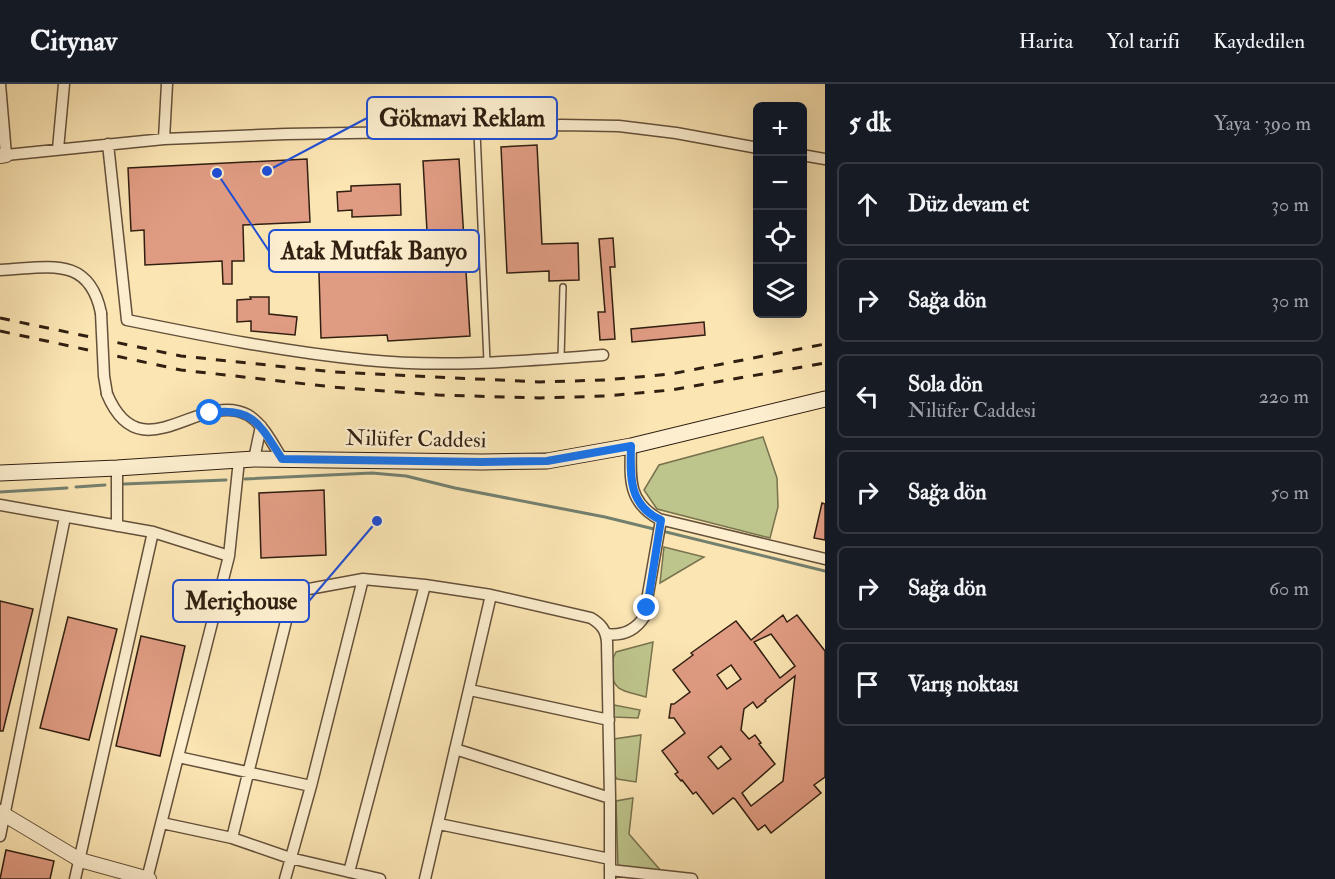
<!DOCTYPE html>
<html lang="tr">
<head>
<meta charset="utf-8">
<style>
  :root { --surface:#171b24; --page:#242831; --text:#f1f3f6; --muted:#9ea1a6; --line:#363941 }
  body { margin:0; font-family:"IM FELL Double Pica",serif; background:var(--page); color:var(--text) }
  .controls { position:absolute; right:18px; top:18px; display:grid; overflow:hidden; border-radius:9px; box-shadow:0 6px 24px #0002 }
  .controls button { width:54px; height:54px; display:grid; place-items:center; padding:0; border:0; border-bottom:2px solid var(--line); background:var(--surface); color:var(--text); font:30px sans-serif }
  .stop { position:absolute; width:18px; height:18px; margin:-14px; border:4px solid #1a73e8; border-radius:50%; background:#fff }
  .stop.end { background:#1a73e8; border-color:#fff; box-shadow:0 2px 6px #0008 }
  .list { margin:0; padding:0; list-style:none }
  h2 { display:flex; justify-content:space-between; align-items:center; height:78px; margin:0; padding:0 24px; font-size:26px }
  h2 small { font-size:20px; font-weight:400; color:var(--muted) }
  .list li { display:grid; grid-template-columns:39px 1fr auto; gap:18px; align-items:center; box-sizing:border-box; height:84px; margin:0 12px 12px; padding:0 12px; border:2px solid var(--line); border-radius:9px }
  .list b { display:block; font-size:22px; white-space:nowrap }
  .list p { margin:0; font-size:20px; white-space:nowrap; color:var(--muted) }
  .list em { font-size:20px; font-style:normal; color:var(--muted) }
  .icon { flex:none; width:33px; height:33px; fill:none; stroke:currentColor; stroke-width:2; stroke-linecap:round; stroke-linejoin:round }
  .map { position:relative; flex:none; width:825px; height:795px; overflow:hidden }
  header { display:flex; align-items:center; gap:36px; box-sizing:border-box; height:84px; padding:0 30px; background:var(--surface); border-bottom:2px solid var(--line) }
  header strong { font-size:28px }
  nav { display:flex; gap:33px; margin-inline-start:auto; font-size:21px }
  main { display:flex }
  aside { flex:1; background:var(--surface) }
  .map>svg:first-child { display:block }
</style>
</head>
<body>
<header>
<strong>Citynav</strong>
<nav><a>Harita</a><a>Yol tarifi</a><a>Kaydedilen</a></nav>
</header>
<main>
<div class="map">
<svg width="825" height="795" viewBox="0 0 825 795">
  <rect width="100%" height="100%" fill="#fbe5b3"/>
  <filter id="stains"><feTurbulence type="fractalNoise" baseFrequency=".00333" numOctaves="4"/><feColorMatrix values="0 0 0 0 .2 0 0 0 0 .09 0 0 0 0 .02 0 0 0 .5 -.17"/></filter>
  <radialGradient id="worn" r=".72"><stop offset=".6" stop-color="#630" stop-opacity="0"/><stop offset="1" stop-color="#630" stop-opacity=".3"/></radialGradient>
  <path fill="#bec58c" stroke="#78724e" stroke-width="1.5" d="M763,353L777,394L778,423L770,454L657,425L644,406L659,381Z
    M664,463L704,473L660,499Z
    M653,558L646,613C628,607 612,609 612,587C612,579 612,575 616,568Z
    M614,621L640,626L638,634L614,633Z
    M641,651L636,698L617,695L615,692L614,655Z
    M633,714L629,750L662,788L618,783L616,717Z"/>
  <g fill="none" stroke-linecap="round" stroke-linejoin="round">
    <path stroke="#737f6f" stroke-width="3" d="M245,395L372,389L406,392L455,404L605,433L825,487
      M124,400L226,396
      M76,403L105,401
      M0,408L67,404"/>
  </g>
  <path fill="#e09c83" stroke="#311f11" stroke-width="1.5" fill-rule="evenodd" d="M537,61L542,160L578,159L579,196L549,197V187L507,189L501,63Z
    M307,75L310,138L243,141L244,177H232V200H223L222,177L145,181L144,146L131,147L128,84Z
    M459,75L470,252L388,257L387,251L321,254L318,158L382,156V150L427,147L423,77Z
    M400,100L401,131L352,133V126L338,127L337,108L351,107V102Z
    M613,154L615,183H610L615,255L600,256L598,228H605L599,155Z
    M250,213H269V230L297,233L295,251L251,247V237L237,238V216L251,215Z
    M704,238L705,251L632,258L631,245Z
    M324,406L326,471L261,474L259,409Z
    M822,419L825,420V456L814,454Z
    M0,517L33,525L3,647H0Z
    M783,531L787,538L797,531L825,567V693L814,701L821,709L771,749L765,741L758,746L735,715L733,714L713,730L696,708L693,710L682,696L681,697L675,690L678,688L662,667L685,649L674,634H669L671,620H674L690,608L673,586L693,571L691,569L736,537L751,556ZM771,550L795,582L780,594L754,558ZM731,581L741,595L727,605L717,591ZM795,592L783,697L751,722L742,709L775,680L759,660L761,659L755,651L749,655L741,646L744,625L753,618L757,624L766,617L765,616ZM721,662L731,675L718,685L708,673Z
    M68,533L117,545L89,656L40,644Z
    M141,552L185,562L160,672L116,662Z
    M6,766L54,777L50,795H0Z"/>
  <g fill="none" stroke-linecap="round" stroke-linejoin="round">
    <g stroke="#64503a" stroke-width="8">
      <path id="service" d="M477,48L487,278
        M561,274L563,203"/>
    </g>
    <g stroke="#64503a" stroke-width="13">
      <path id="minor" d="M0,0L6,71L164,55L286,50L477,47L561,41L619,42L676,49L758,64
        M164,55L167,0
        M108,60L127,236C206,252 285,268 366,276C445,284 524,277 603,271
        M58,65L64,0
        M802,71L825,75
        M0,186C47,184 89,170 101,229
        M107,310C141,391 200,305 248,331C263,340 273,360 282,375
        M631,362C630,395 628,418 659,435L825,475
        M254,375L261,342
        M117,384V442
        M0,421L153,448L229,472
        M216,522L363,495L425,501L491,511L591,534C601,540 606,546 607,558L610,714V795
        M606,550C622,552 635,547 644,533L661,436
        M470,606L609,636
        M455,665L610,714
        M178,673L311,702
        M162,739L232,754L290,774L380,795
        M439,740L610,775
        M0,752L65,433
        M232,754L293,509
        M610,786L692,795
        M349,788L425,501
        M75,795L153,448
        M147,795L229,472L239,376
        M285,795L311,702L363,495
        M425,795L491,511"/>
    </g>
    <g stroke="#64503a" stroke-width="16">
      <path id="tertiary" d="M0,72L6,71
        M0,728L80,776L149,795"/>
    </g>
    <g stroke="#311f11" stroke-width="17">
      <path id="secondary" d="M0,389L117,384L254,375L482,378L547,377L631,362L825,315"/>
    </g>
    <use href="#service" stroke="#fceece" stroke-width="5"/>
    <use href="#minor" stroke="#fceece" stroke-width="10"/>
    <use href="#tertiary" stroke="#fceece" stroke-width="14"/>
    <use href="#secondary" stroke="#fceece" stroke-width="15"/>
    <path stroke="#311f11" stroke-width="3" stroke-dasharray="10 10" stroke-linecap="butt" d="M0,234L181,272L334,288L539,298L605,296L671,290L825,260
      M0,247L181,286L333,303L438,311L539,314L606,312L671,306L825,279"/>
    <g stroke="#64503a" stroke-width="13" stroke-linecap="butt">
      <path id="minor-bridge" d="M101,229L104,292L107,310"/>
    </g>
    <use href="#minor-bridge" stroke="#fceece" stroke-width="10"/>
  </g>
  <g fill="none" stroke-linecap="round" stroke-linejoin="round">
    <path stroke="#1a73e8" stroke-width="8" d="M210,329C254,322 261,343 282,375L482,378L547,377L631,362C630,393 629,422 661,436L647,524"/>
  </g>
  <g text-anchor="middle" stroke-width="5" stroke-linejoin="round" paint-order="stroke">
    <g font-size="22" fill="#311f11" stroke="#fceece">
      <text transform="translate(416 354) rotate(1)" y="8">Nilüfer Caddesi</text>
    </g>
  </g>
  <path fill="none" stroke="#1d4ed8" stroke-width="2" d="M267 87L367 34M217 89L269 167M377 437L309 517"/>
  <g fill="#1d4ed8" stroke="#fceece" stroke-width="2">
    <circle cx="267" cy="87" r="6"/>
    <circle cx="217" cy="89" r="6"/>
    <circle cx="377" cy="437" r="6"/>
  </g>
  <g fill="#fceece" stroke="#1d4ed8" stroke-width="2">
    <rect x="367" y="13" width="190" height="42" rx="6"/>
    <rect x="269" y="146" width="210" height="42" rx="6"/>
    <rect x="173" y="496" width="136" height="42" rx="6"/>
  </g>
  <g font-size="24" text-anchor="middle" font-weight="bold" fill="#311f11">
    <text x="462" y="42">Gökmavi Reklam</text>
    <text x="374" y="175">Atak Mutfak Banyo</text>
    <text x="241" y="525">Meriçhouse</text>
  </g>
  <rect width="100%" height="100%" filter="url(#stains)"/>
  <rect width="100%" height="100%" fill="url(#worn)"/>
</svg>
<div class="controls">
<button>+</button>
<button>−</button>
<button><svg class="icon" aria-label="locate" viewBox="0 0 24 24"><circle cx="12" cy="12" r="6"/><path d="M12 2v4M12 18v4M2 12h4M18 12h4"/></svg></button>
<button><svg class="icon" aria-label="layers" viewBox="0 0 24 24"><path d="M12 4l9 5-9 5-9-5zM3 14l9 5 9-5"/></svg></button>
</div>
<div class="stop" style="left:210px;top:329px"></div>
<div class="stop end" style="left:647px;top:524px"></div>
</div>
<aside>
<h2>5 dk<small>Yaya · 390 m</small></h2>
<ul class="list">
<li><svg class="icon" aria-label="ahead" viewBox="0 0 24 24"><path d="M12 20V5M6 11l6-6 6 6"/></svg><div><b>Düz devam et</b></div><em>30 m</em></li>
<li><svg class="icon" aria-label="right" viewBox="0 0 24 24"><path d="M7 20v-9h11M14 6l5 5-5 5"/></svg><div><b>Sağa dön</b></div><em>30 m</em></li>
<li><svg class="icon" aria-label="left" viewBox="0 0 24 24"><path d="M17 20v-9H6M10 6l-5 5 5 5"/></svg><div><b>Sola dön</b><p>Nilüfer Caddesi</p></div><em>220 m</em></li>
<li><svg class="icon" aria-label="right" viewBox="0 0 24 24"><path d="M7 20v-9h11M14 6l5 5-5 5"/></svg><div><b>Sağa dön</b></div><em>50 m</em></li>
<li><svg class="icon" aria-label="right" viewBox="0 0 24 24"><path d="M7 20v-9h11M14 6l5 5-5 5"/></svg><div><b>Sağa dön</b></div><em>60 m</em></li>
<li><svg class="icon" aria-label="arrive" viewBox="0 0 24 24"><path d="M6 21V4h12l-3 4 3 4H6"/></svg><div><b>Varış noktası</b></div></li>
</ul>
</aside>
</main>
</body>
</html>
